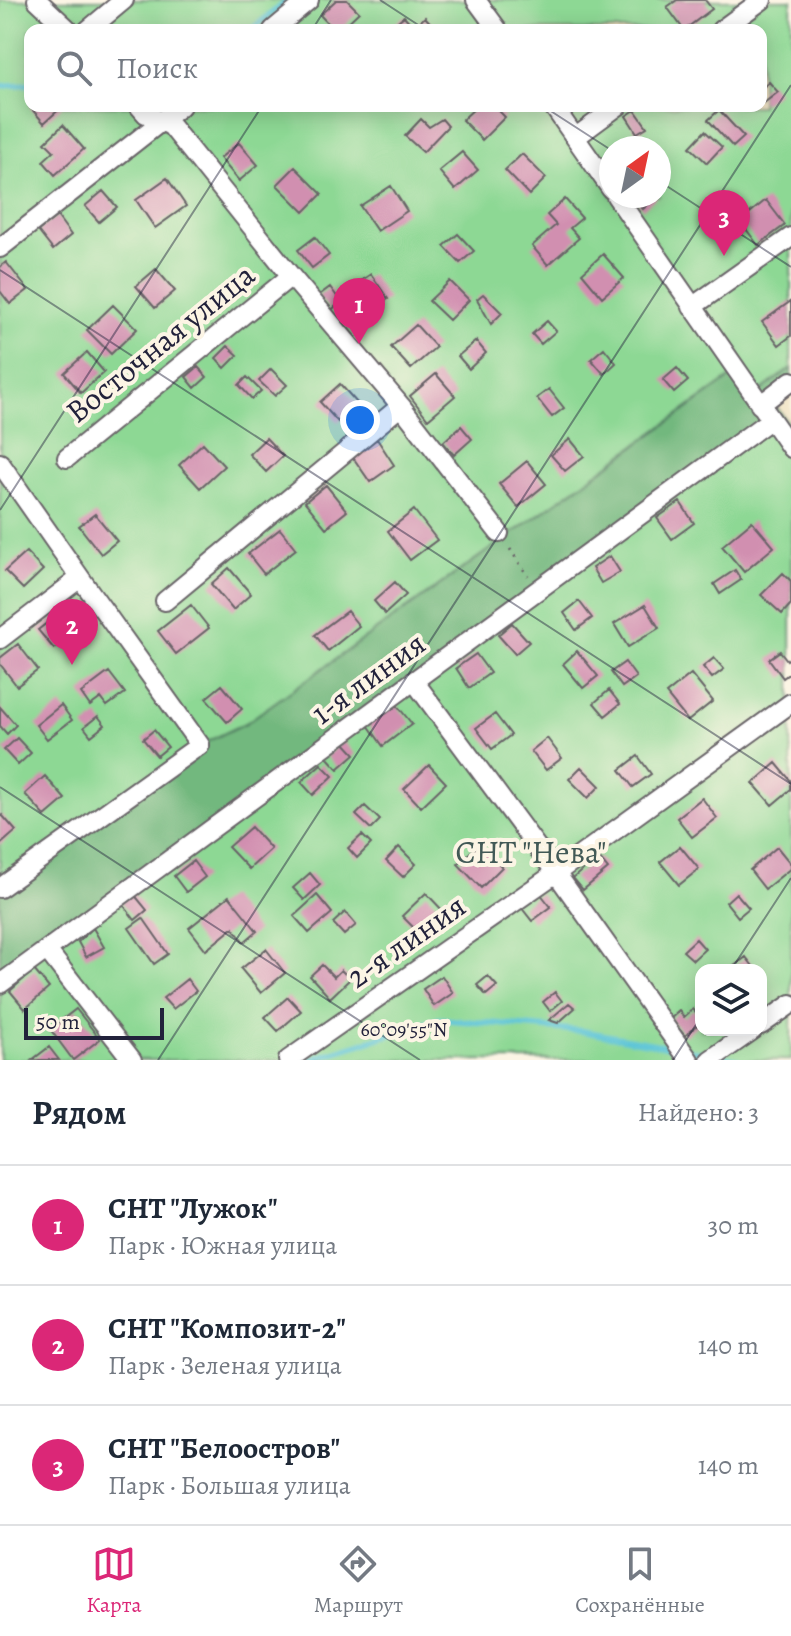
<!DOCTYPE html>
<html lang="ru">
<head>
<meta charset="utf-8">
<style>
  :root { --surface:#fff; --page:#f6f6f7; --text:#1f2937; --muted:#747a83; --line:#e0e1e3; --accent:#db2777 }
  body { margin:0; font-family:Alegreya,serif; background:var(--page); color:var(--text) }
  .controls { position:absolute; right:24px; bottom:24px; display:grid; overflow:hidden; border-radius:16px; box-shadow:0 4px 20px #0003 }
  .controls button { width:72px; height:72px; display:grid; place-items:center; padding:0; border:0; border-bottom:2px solid var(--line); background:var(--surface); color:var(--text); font:40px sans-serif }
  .compass { position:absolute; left:599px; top:136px; width:72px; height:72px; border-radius:50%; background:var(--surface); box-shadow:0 4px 20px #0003; rotate:33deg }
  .scale { position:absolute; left:24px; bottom:20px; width:140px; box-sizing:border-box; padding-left:8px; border:4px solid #22223b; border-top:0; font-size:22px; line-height:28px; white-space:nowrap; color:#22223b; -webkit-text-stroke:6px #fcf5e5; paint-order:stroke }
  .you { position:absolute; left:360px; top:420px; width:28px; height:28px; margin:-20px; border:6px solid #fff; border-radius:50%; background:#1a73e8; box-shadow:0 0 0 12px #1a73e833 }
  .badge { display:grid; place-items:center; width:52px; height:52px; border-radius:50%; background:var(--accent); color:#fff; font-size:26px; font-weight:700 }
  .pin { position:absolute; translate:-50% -66px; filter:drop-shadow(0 2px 4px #0008) }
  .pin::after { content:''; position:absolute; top:42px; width:28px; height:24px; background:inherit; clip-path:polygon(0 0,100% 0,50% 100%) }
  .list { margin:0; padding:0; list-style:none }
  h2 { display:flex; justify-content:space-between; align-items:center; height:104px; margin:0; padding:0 32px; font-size:34px }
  h2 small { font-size:26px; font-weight:400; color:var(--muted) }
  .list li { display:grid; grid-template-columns:52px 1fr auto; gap:24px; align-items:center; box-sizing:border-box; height:120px; padding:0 32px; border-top:2px solid var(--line) }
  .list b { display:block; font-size:30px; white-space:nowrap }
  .list p { margin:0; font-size:26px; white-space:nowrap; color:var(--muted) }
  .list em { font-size:26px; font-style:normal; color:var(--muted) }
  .icon { flex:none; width:44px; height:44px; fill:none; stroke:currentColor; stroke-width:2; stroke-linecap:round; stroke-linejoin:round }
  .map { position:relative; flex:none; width:791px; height:1060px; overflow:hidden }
  .search { position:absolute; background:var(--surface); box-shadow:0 4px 20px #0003; left:24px; right:24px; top:24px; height:88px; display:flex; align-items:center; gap:20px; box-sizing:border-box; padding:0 28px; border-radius:16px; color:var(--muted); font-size:30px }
  .sheet { height:464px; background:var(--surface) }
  nav { display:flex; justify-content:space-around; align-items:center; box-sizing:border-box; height:112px; border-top:2px solid var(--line); background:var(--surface); font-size:22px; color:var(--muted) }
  nav a { display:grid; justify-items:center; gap:4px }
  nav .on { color:var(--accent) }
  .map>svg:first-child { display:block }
</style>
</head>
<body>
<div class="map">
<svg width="791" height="1060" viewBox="0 0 791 1060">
  <rect width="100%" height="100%" fill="#fcf5e5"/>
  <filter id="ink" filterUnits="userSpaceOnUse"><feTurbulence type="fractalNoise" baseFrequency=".0125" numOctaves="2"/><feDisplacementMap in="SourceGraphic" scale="16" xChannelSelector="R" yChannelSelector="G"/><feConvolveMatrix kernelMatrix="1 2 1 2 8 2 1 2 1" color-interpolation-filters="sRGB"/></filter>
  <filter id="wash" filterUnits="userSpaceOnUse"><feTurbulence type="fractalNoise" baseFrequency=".006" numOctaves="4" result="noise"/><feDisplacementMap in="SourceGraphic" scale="32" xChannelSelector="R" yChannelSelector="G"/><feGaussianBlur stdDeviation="1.8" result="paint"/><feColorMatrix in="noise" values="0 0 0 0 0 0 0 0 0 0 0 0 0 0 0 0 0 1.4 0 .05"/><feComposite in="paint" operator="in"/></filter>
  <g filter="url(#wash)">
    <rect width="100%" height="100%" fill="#eddebc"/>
    <path fill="#8dd894" stroke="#587d68" stroke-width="2" fill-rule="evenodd" d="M0,0H791V368L754,396L737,373L246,723L200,745L0,888ZM30,30H761V106H30ZM611,148H659V196H611Z
      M772,422L791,448V1060H0V984ZM701,970H761V1030H701Z"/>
    <path fill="#72b87e" stroke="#4a6d5c" stroke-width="2" d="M791,368V381L770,397L791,426V448L772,423L0,984V888L200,745L246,723L738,373L754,396Z"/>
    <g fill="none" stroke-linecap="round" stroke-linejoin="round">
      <path stroke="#5cc5d7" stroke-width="6" d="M251,30L288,0
        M0,86L30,84
        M687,1050L711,1055
        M722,1057L738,1060
        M309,1060L439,1019L582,1031L676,1048"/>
    </g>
    <g id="blocks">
      <path fill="#d18fb0" d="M336,0H347L359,12L340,30H334L320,15Z
        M677,0H705L712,9L684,30L667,7Z
        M404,16L414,27L425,17L437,30H395L392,26Z
        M769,82L778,92L764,103L761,100V89Z
        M29,106H63L44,123Z
        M477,106H494L505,117L482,140L462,120Z
        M635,110L647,127L637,133L626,116Z
        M719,110L744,137L733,147L708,120Z
        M421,119L429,127L442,119L448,126L423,152L405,136Z
        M63,125L84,149L55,175L43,161L54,151L45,142Z
        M705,131L722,147L707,163L690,147Z
        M239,143L258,165L239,181L220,158Z
        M462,152L478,170L455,190L439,171Z
        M522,154L546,178L529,195L505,170Z
        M295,167L322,194L304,212L277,185Z
        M167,178L186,206L155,228L136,200Z
        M391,186L407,211L377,231L360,206Z
        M103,191L117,207L99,222L85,206Z
        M632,196H658L643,209Z
        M565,199L582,218L570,228L579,238L548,265L532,246L556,225L547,215Z
        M766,200L785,225L758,245L740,221Z
        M57,216L71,235L53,250L38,231Z
        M458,234L474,251L460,263L444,246Z
        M315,237L329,255L312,268L298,250Z
        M603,254L624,278L602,297L582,273Z
        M6,262L28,290L10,304L0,291V267Z
        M156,269L175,291L155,308L136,286Z
        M371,274L388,299L363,316L346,291Z
        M450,281L469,300L449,320L429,301Z
        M330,287L341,302L330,311L318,296Z
        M483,294L502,313L491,324L477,299Z
        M791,301V336L779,345L762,322Z
        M113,305L137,329L111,354L87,330Z
        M547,321L556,331L541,344L532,334Z
        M416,325L436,347L411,369L391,347Z
        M476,341L486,353L469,369L458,356Z
        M228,346L238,355L225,368L216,358Z
        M604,348L616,363L604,374L591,359Z
        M87,352L104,372L81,393L64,373Z
        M198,367L207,377L195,388L186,377Z
        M677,368L688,381L674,393L663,380Z
        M271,369L287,385L275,396L259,381Z
        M436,374L455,396L428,419L410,396Z
        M247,377L261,391L252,399L239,385Z
        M340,384L358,404L338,422L320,402Z
        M549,389L564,408L552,417L537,398Z
        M461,426L472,439L454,455L443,442Z
        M266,438L283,456L266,472L249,454Z
        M377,439L394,465L370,482L352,456Z
        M570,439L584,456L565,471L551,455Z
        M203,443L224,466L200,488L179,465Z
        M527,461L546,484L518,507L499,484Z
        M326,485L347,511L326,528L305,502Z
        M680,502L694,523L672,539L657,518Z
        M414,510L437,540L410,560L388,531Z
        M95,514L117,541L101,554L79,526Z
        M752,521L774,547L744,572L722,546Z
        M280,529L296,549L264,574L248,554Z
        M26,552L43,570L23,589L5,571Z
        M610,556L620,572L601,583L592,568Z
        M229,568L251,594L233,610L211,584Z
        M735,570L741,580L720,594L714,584Z
        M783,573L791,581V604L782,614L761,595Z
        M395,582L406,595L385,614L374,601Z
        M579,601L592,618L576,630L564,613Z
        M191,605L209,628L176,654L158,631Z
        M645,605L659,628L628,647L614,624Z
        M62,611L78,630L54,649L38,630Z
        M347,611L359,626L328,651L315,635Z
        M512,623L529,642L515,654L498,635Z
        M18,644L38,670L17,686L0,664V658Z
        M577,651L598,676L583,688L563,664Z
        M780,651L787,660L791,657V672L783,678L769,659Z
        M476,654L490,673L469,688L456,668Z
        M714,658L724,669L712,678L703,667Z
        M625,662L636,677L622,687L611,672Z
        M109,672L125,693L107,706L101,698L90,706L81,693Z
        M691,674L713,701L688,721L666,694Z
        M222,685L242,709L227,722L206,698Z
        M609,690L620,704L605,716L594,703Z
        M396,704L412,724L383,746L368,725Z
        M61,705L72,720L47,739L36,725Z
        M0,707L16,725L7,734L0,726Z
        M495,714L511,735L492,749L476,728Z
        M98,716L105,725L91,736L84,727Z
        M154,730L168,747L157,756L143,739Z
        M17,738L31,753L18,765L4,750Z
        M547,738L562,758L546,770L531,751Z
        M343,741L355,754L338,769L326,756Z
        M638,756L651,774L633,787L620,770Z
        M776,763L791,781V789L772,805L753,783Z
        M321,764L333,776L313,795L301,782Z
        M429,765L446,783L421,807L404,789Z
        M581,767L600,786L588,798L569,779Z
        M45,776L65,799L45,816L25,794Z
        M702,798L717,818L692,837L677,818Z
        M365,806L380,820L371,829L356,815Z
        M2,815L16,831L0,845V817Z
        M251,827L271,849L249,869L228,847Z
        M362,835L371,844L357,858L348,848Z
        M479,844L502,867L481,888L458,864Z
        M680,846L699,869L679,885L660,862Z
        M399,847L416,864L403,877L386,861Z
        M777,847L791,864V868L765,889L750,870Z
        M598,857L608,869L583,890L573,878Z
        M193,861L205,877L186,892L174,876Z
        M310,873L320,885L304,900L293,888Z
        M133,893L147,910L135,920L121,902Z
        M426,893L446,914L423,937L402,916Z
        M540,893L551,907L532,921L521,907Z
        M736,893L749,908L738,917L726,902Z
        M317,895L332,913L309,933L294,916Z
        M229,896L257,931L244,942L233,928L206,950L189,928Z
        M345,912L356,925L344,935L333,923Z
        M143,918L168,954L154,964L129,928Z
        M93,928L104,947L86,957L78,942Z
        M696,939L705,949L693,960L683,951Z
        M266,949L285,973L261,993L241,969Z
        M746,957L756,970H729Z
        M322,965L334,977L341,970L350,979L330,998L310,976Z
        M34,970L49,988L25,1009L10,991Z
        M442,976L453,993L434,1006L423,989Z
        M488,976L497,986L486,995L477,985Z
        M187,979L196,991L173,1009L163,998Z
        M555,992L562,1001L550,1011L543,1002Z
        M288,997L301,1011L278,1031L265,1017Z
        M569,1003L575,1008L558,1023L549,1020Z
        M76,1009L100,1039L73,1060L50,1029Z
        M693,1009L701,1018V1022L685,1036L670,1019L679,1011L684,1017Z
        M49,1047L59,1060H32Z"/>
    </g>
  </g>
  <g filter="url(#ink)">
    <use href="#blocks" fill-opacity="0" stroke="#696468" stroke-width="2"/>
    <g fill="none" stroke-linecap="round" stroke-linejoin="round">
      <g stroke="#696468" stroke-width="22">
        <path id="street" d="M37,0L69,30
          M476,0L498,30
          M88,30L124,0
          M273,30L309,0
          M721,30L762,0
          M139,106L146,114L171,126L291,276L401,406L499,533
          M553,106L611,189
          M576,137L618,106
          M616,196L791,448
          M0,248L181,106
          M692,307L791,237
          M760,405L791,381
          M67,458L291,276
          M0,463L86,586L200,745L0,888
          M165,601L401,406
          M0,639L80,578
          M414,681L556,873L689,1060
          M47,950L132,1060
          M0,984L770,420
          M761,1025L791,1004
          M288,1060L556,873L791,703
          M710,1060L753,1030"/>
      </g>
      <path stroke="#696468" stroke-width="3" stroke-dasharray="2 6" stroke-linecap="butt" d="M510,549L528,576"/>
      <use href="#street" stroke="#fff" stroke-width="18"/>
    </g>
  </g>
  <path fill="none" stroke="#22223b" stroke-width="2" stroke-opacity="0.45" d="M380,0L426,30M312,30L331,0M543,106L611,150M659,181L791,267M0,270L791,784M0,510L262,106M0,787L420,1060M731,970L791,878M158,1060L791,85M673,1060L701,1017"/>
  <g text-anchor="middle" stroke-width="8" stroke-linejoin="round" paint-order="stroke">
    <g font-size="32" fill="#22223b" stroke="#fcf5e5">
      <text transform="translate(160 343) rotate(-39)" y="11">Восточная улица</text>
      <text transform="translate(368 678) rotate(-36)" y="11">1-я линия</text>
      <text transform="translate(406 941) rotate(-35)" y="11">2-я линия</text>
    </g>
    <g font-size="32" fill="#425956" stroke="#fcf5e5">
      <text x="531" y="863">СНТ "Нева"</text>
    </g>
  </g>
  <g font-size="20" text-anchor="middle" fill="#22223b" stroke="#fcf5e5" stroke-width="8" stroke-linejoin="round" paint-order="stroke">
    <text x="404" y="1036">60°09'55"N</text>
  </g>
</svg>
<div class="controls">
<button><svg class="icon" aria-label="layers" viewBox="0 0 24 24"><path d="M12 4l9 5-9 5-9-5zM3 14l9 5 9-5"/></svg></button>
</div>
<svg class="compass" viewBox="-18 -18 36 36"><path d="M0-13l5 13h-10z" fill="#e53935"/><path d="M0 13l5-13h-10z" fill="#747a83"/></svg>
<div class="scale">50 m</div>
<div class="you"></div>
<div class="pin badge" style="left:359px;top:344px">1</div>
<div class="pin badge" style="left:72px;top:665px">2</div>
<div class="pin badge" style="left:724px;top:256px">3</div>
<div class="search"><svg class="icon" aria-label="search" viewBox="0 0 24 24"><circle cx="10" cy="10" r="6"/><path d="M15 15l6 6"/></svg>Поиск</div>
</div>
<section class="sheet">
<h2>Рядом<small>Найдено: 3</small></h2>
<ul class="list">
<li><span class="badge">1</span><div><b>СНТ &quot;Лужок&quot;</b><p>Парк · Южная улица</p></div><em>30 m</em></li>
<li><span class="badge">2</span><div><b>СНТ &quot;Композит-2&quot;</b><p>Парк · Зеленая улица</p></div><em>140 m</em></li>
<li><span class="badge">3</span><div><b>СНТ &quot;Белоостров&quot;</b><p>Парк · Большая улица</p></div><em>140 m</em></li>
</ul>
</section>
<nav>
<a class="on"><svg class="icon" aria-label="map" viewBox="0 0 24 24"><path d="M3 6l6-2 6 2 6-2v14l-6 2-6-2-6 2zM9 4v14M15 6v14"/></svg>Карта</a>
<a><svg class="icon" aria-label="directions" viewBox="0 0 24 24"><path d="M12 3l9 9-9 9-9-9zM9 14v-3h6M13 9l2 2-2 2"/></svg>Маршрут</a>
<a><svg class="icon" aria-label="saved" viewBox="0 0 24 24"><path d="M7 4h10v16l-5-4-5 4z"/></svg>Сохранённые</a>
</nav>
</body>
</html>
